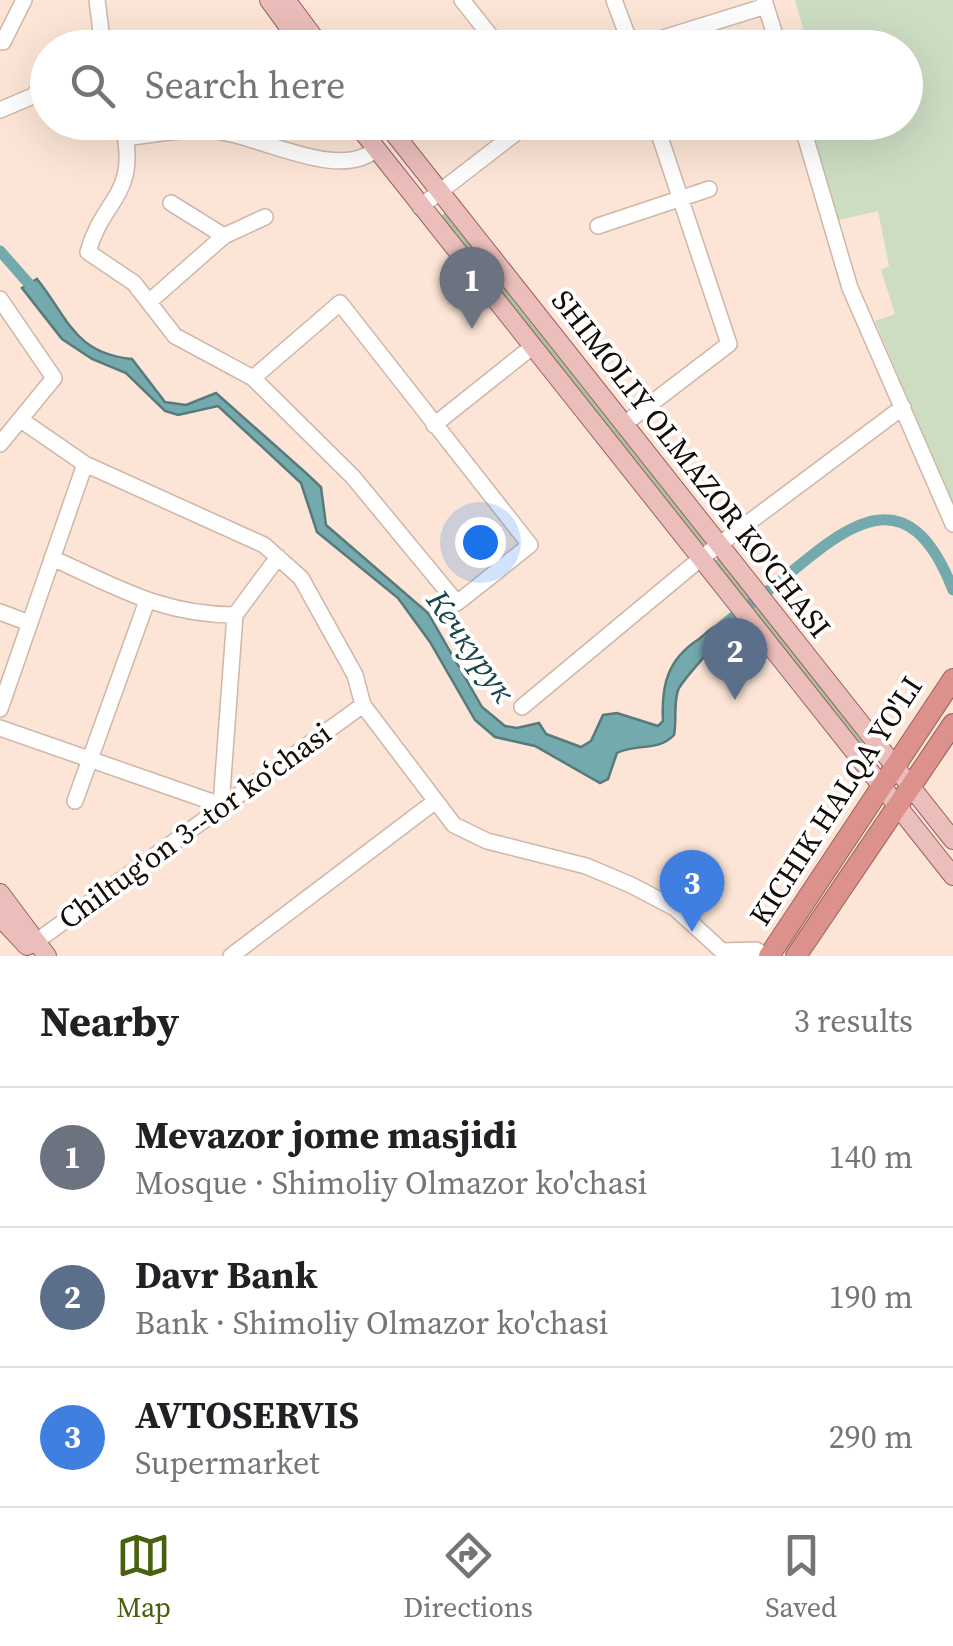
<!DOCTYPE html>
<html lang="en">
<head>
<meta charset="utf-8">
<style>
  :root { --surface:#fff; --page:#f6f6f6; --text:#202124; --muted:#757577; --line:#e0e0e0; --accent:#49600d }
  body { margin:0; font-family:"Source Serif 4",serif; background:var(--page); color:var(--text) }
  .you { position:absolute; left:480px; top:542px; width:35px; height:35px; margin:-25px; border:8px solid #fff; border-radius:50%; background:#1a73e8; box-shadow:0 0 0 15px #1a73e833 }
  .badge { display:grid; place-items:center; width:65px; height:65px; border-radius:50%; background:var(--accent); color:#fff; font-size:32px; font-weight:700 }
  .pin { position:absolute; translate:-50% -82px; filter:drop-shadow(0 2px 5px #0008) }
  .pin::after { content:''; position:absolute; top:52px; width:35px; height:30px; background:inherit; clip-path:polygon(0 0,100% 0,50% 100%) }
  .list { margin:0; padding:0; list-style:none }
  h2 { display:flex; justify-content:space-between; align-items:center; height:130px; margin:0; padding:0 40px; font-size:42px }
  h2 small { font-size:32px; font-weight:400; color:var(--muted) }
  .list li { display:grid; grid-template-columns:65px 1fr auto; gap:30px; align-items:center; box-sizing:border-box; height:140px; padding:0 40px; border-top:2px solid var(--line) }
  .list b { display:block; font-size:38px; white-space:nowrap }
  .list p { margin:0; font-size:32px; white-space:nowrap; color:var(--muted) }
  .list em { font-size:32px; font-style:normal; color:var(--muted) }
  .icon { flex:none; width:55px; height:55px; fill:none; stroke:currentColor; stroke-width:2; stroke-linecap:round; stroke-linejoin:round }
  .map { position:relative; flex:none; width:953px; height:956px; overflow:hidden }
  .search { position:absolute; background:var(--surface); box-shadow:0 10px 40px #0002; left:30px; right:30px; top:30px; height:110px; display:flex; align-items:center; gap:25px; box-sizing:border-box; padding:0 35px; border-radius:55px; color:var(--muted); font-size:38px }
  .sheet { height:550px; background:var(--surface) }
  nav { display:flex; justify-content:space-around; align-items:center; box-sizing:border-box; height:140px; border-top:2px solid var(--line); background:var(--surface); font-size:28px; color:var(--muted) }
  nav a { display:grid; justify-items:center; gap:5px }
  nav .on { color:var(--accent) }
  .map>svg:first-child { display:block }
</style>
</head>
<body>
<div class="map">
<svg width="953" height="956" viewBox="0 0 953 956">
  <rect width="100%" height="100%" fill="#fce5d6"/>
  <path fill="#ccddc2" d="M795,0H953V505L875,321L895,314L881,270L889,266L878,211L839,220L808,123L906,122V48L808,47Z"/>
  <path fill="#acc39f" d="M446,212L712,544L705,550L439,218Z
    M720,557L866,740L859,746L713,562Z"/>
  <path fill="#74a9ad" stroke="#577a7b" stroke-width="2.5" d="M37,279C69,319 74,353 132,359L165,402L186,405L216,393L306,473L321,487L326,525L428,613L482,707L505,726L517,728L539,723L546,734L581,747L591,741L603,715L617,713L658,726L663,721C661,684 668,659 699,639C709,631 713,625 726,623C716,649 694,665 679,688C673,699 677,721 674,735C658,752 637,743 617,753L608,779L600,783L535,746L495,737L475,720L430,642L398,598L317,532L301,483L218,406L178,415L165,411L126,373L92,359L62,339L22,288Z"/>
  <g fill="none" stroke-linecap="round" stroke-linejoin="round">
    <path stroke="#74a9ad" stroke-width="11" d="M0,251L37,293
      M717,631C736,613 758,599 778,583C845,527 907,471 953,590"/>
    <g stroke="#cdb7a9" stroke-width="18">
      <path id="minor" d="M97,0L103,48
        M462,0L500,48
        M614,0L632,48
        M764,0L779,48
        M3,42L24,0
        M631,48L766,6
        M0,110L33,96L48,80
        M122,122C141,195 103,197 88,252L134,283L175,336L253,378L353,477L457,603L530,545L340,303L253,378
        M801,122L850,288L953,524
        M126,138C151,135 178,129 203,130C253,130 335,183 375,150
        M420,207L530,122
        M598,226L709,189
        M224,236L265,217
        M0,299L54,378L0,444
        M150,301L224,236L171,203
        M21,420L85,464L264,545L301,578L355,675L363,705L454,825L487,841L586,866L631,885L675,908L722,951L756,950L767,956
        M434,425L532,347
        M623,425L729,344L655,122
        M52,558C117,587 162,615 235,615
        M0,612L29,623
        M522,707L700,559L903,407
        M0,709L85,464
        M0,728L221,805L235,615L278,557
        M75,801L147,601
        M30,946L363,705
        M231,956L433,803"/>
    </g>
    <g stroke="#96625e" stroke-width="20">
      <path id="major" d="M269,0L304,48
        M286,0L322,48
        M355,122L953,876
        M385,122L953,840
        M0,893L47,956
        M0,917L27,946"/>
    </g>
    <g stroke="#96625e" stroke-width="22">
      <path id="highway" d="M769,956L953,679
        M796,956L953,724"/>
    </g>
    <use href="#minor" stroke="#fff" stroke-width="15"/>
    <use href="#major" stroke="#ebbdbb" stroke-width="18"/>
    <use href="#highway" stroke="#dd918d" stroke-width="20"/>
  </g>
  <g text-anchor="middle" stroke-width="8" stroke-linejoin="round" paint-order="stroke">
    <g font-size="30" fill="#130c07" stroke="#fff">
      <text transform="translate(691 464) rotate(52)" y="10">SHIMOLIY OLMAZOR KO'CHASI</text>
      <text transform="translate(836 801) rotate(-57)" y="10">KICHIK HALQA YO'LI</text>
      <text transform="translate(195 826) rotate(-36)" y="10">Chiltug'on 3--tor koʻchasi</text>
    </g>
    <g font-size="32" font-style="italic" fill="#17474b" stroke="#fff">
      <text transform="translate(471 646) rotate(55)" y="11">Кечкурук</text>
    </g>
  </g>
</svg>
<div class="you"></div>
<div class="pin badge" style="left:472px;top:329px;background:#6b7280">1</div>
<div class="pin badge" style="left:735px;top:700px;background:#5c6f8a">2</div>
<div class="pin badge" style="left:692px;top:932px;background:#3f7fe0">3</div>
<div class="search"><svg class="icon" aria-label="search" viewBox="0 0 24 24"><circle cx="10" cy="10" r="6"/><path d="M15 15l6 6"/></svg>Search here</div>
</div>
<section class="sheet">
<h2>Nearby<small>3 results</small></h2>
<ul class="list">
<li><span class="badge" style="background:#6b7280">1</span><div><b>Mevazor jome masjidi</b><p>Mosque · Shimoliy Olmazor ko'chasi</p></div><em>140 m</em></li>
<li><span class="badge" style="background:#5c6f8a">2</span><div><b>Davr Bank</b><p>Bank · Shimoliy Olmazor ko'chasi</p></div><em>190 m</em></li>
<li><span class="badge" style="background:#3f7fe0">3</span><div><b>AVTOSERVIS</b><p>Supermarket</p></div><em>290 m</em></li>
</ul>
</section>
<nav>
<a class="on"><svg class="icon" aria-label="map" viewBox="0 0 24 24"><path d="M3 6l6-2 6 2 6-2v14l-6 2-6-2-6 2zM9 4v14M15 6v14"/></svg>Map</a>
<a><svg class="icon" aria-label="directions" viewBox="0 0 24 24"><path d="M12 3l9 9-9 9-9-9zM9 14v-3h6M13 9l2 2-2 2"/></svg>Directions</a>
<a><svg class="icon" aria-label="saved" viewBox="0 0 24 24"><path d="M7 4h10v16l-5-4-5 4z"/></svg>Saved</a>
</nav>
</body>
</html>
